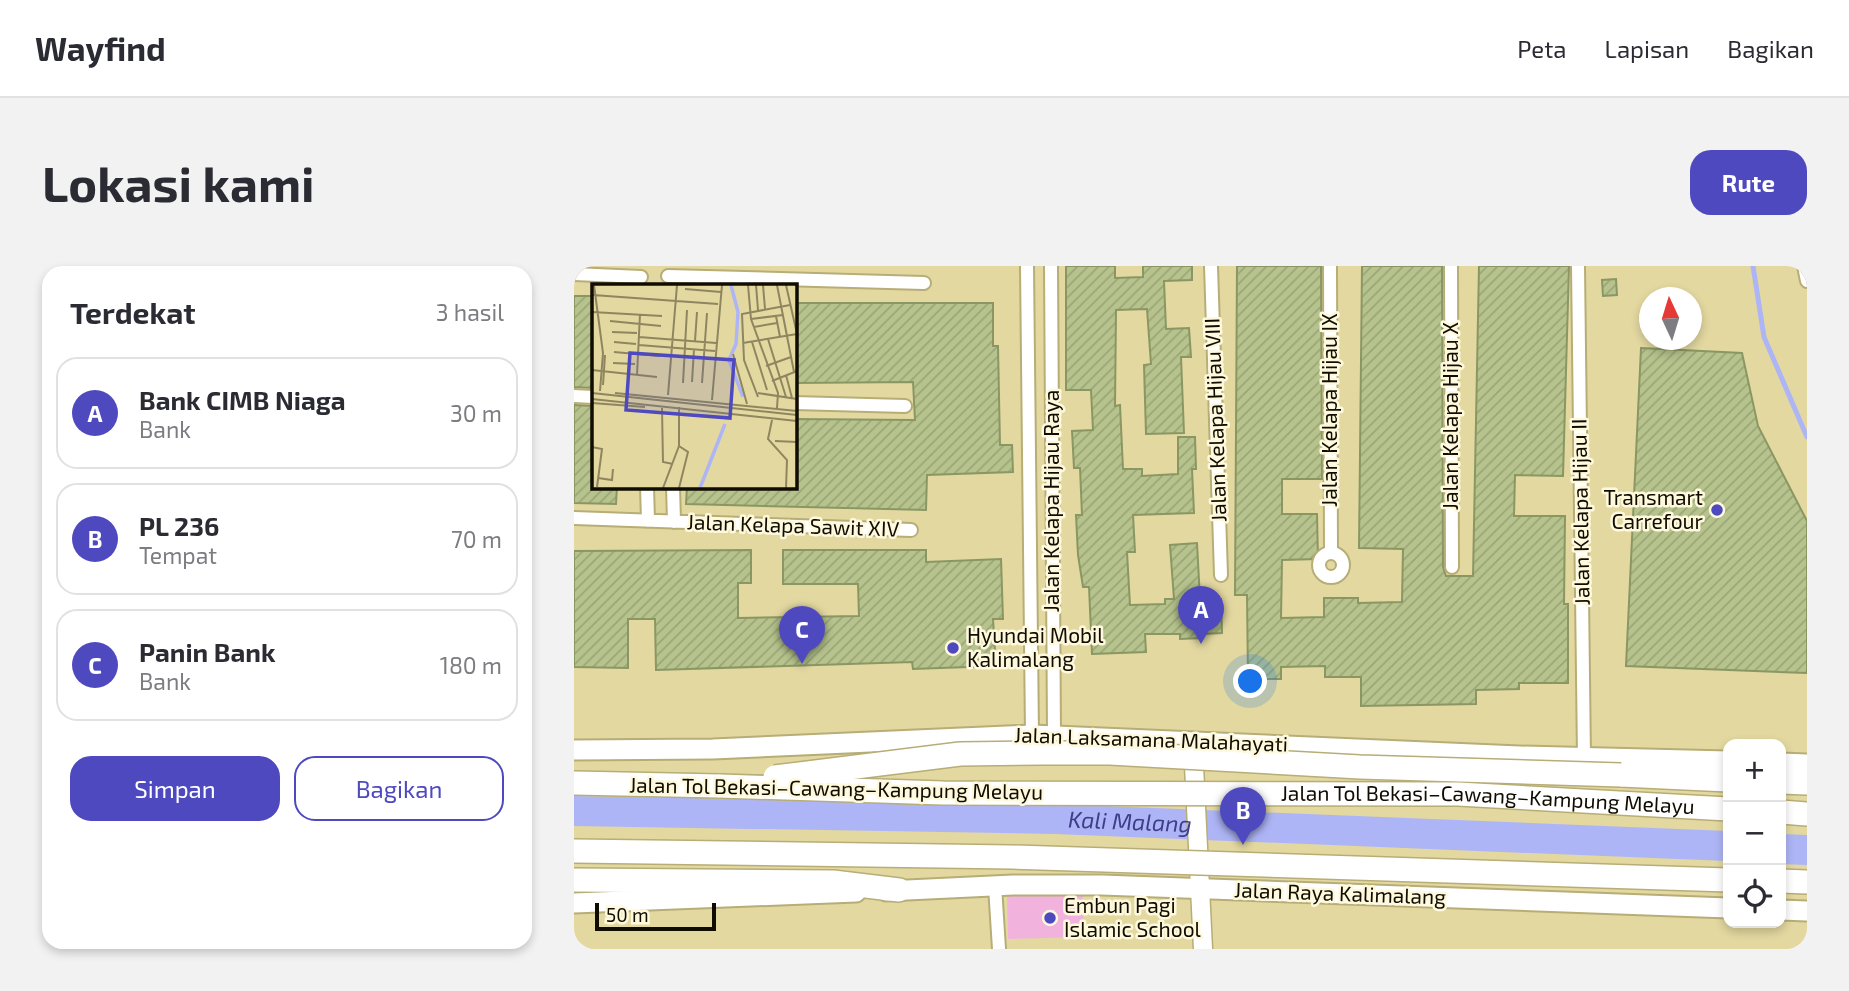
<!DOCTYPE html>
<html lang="id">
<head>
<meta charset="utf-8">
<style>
  :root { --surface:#fff; --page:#f2f2f3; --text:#2b2b33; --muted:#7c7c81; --line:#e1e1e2; --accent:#4e49bf }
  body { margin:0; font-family:"Exo 2",sans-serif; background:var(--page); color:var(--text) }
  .controls { position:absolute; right:21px; bottom:21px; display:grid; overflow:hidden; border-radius:14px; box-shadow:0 4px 10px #0003 }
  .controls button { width:63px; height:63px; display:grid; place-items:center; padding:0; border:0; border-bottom:2px solid var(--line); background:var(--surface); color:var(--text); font:35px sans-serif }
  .compass { position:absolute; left:1065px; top:21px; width:63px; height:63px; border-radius:50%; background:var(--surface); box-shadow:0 4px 10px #0003; rotate:356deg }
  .scale { position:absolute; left:21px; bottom:18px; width:121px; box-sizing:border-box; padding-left:7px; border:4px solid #100c00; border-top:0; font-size:19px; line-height:24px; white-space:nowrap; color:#100c00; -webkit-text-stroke:5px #fef9dd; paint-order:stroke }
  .you { position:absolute; left:677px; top:416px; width:24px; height:24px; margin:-18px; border:5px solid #fff; border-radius:50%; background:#1a73e8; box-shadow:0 0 0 10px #1a73e833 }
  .badge { display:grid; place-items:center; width:46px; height:46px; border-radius:50%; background:var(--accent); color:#fff; font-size:23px; font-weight:700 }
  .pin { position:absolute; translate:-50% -58px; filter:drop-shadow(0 2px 4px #0008) }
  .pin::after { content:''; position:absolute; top:37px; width:24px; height:21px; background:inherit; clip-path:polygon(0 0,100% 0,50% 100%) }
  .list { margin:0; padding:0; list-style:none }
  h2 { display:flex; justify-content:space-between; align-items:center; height:91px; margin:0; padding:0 28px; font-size:30px }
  h2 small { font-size:23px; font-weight:400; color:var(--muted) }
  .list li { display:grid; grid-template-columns:46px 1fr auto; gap:21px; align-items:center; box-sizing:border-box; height:112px; margin:0 14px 14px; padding:0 14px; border:2px solid var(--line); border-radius:21px }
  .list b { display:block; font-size:26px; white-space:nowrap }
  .list p { margin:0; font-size:23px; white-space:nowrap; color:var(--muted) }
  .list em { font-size:23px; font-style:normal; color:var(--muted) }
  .actions { display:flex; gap:14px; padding:21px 28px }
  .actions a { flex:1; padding:16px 0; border:2px solid var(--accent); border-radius:21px; text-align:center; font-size:24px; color:var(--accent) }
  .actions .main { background:var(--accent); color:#fff }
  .icon { flex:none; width:38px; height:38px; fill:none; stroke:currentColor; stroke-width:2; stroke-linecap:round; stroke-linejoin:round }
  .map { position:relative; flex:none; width:1233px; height:683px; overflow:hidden; border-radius:21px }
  header { display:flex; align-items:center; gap:42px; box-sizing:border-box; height:98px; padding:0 35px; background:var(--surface); border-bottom:2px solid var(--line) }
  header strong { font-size:33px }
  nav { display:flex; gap:38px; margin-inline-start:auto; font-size:24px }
  .intro { display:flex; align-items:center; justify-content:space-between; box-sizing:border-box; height:168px; padding:0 42px }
  h1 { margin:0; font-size:49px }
  .button { padding:18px 32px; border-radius:21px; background:var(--accent); color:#fff; font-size:24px; font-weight:700 }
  main { display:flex; gap:42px; padding:0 42px }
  aside { flex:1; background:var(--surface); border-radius:21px; box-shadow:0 4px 10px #0003 }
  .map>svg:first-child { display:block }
</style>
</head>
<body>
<header>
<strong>Wayfind</strong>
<nav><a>Peta</a><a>Lapisan</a><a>Bagikan</a></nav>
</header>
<div class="intro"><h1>Lokasi kami</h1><a class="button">Rute</a></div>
<main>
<aside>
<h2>Terdekat<small>3 hasil</small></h2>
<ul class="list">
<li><span class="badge">A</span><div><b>Bank CIMB Niaga</b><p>Bank</p></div><em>30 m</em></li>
<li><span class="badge">B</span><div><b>PL 236</b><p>Tempat</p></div><em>70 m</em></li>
<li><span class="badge">C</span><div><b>Panin Bank</b><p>Bank</p></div><em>180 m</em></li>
</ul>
<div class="actions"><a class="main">Simpan</a><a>Bagikan</a></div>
</aside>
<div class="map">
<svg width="1233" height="683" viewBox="0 0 1233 683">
  <defs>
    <pattern id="building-hatch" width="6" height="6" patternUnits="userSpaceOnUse" patternTransform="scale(1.75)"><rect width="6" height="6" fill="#b6c38d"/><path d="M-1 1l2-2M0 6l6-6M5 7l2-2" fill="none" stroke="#9ba678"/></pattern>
  </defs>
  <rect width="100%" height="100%" fill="#e3d8a0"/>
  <path fill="#f1b3dd" d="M509,625L510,671L434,673L433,627Z"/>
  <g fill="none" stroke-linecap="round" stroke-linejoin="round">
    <path stroke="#aeb5f6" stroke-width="5" d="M1179,0L1190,71L1233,171"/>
    <g stroke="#aeb5f6" stroke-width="30">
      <path id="s1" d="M0,545L482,553L1154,580"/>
      <path d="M1207,583L1233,584"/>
    </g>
  </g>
  <path fill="url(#building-hatch)" stroke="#8b9763" stroke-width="2" d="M492,0H541V12L569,11V0H618V14L590,15L592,63L615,62L617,91H607L610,167L572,168L570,99L577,98L573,43L542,44L541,140L546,139L549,203H568V210L604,208V171H621L622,203H618L620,247L559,249L561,286H553L556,339L591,338V333H600L596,279L623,277L626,333H647L648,367L629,368V372L606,373V368H571L572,386L518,388L515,321H509L504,289L502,249H508L506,202H500L498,165L519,164L517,124H492Z
    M663,0H747L748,213H708V248H743L744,293L708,294L707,352L750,351V332H784V337L828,336L829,283L785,282L788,0H868L869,301L872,310H899L905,0H995L989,210L941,209L940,250H991L990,338H994V417H945V423L902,424V438L787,440V411H751V400L707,401V413H674L673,329H661Z
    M1042,13L1043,29L1029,30L1028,14Z
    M0,30H19V122L0,121Z
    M220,37H419V80H424L426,179H438L439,206L353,209L352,244L112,238L113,220H220V153L341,154L339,116L220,117Z
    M1067,82L1168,87L1184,160L1233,255V407L1052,400Z
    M0,139L19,140V220H43L42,238L0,237Z
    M177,284V317H164V352L285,350L284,318H209V284H352V296L427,293L429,353H419L422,400L339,403L338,396L82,404L81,353H54V402L0,401V285Z"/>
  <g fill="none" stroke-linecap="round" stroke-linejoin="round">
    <g stroke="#b7ad76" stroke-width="16">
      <path id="street" d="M453,0L458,469
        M477,0L480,469
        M637,0L647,309
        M756,0L757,287
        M877,0L878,301
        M1004,0L1010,492
        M1230,0L1233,15
        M0,8L67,11
        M94,10L350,17
        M0,130L19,131
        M220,137L331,140
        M73,220L74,255
        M99,220L100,256
        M0,252L337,264
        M745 299a12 12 0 1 1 24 0a12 12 0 1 1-24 0Z
        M421,620L425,683"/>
    </g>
    <g stroke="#b7ad76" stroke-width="21">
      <path id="secondary" d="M619,479L629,683"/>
    </g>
    <g stroke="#b7ad76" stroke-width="23">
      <path id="primary" d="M0,484L139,483L458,469L945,490L1154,495
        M1207,497L1233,498
        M312,625L439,619H528L1154,642
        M0,637L282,626
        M1207,644L1233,645"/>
    </g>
    <g stroke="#b7ad76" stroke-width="26">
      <path id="highway" d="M1047,509L1154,514
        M1207,516L1233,517
        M0,517L146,520
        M1207,546L1233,548
        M0,614L259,616L325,624
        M1207,615L1233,616"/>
    </g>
    <use href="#street" stroke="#fff" stroke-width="12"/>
    <use href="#secondary" stroke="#fff" stroke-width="18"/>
    <use href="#primary" stroke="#fff" stroke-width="19"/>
    <use href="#highway" stroke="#fff" stroke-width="23"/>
    <g stroke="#b7ad76" stroke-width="26" stroke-linecap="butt">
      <g id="highway-bridge">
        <path d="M201,511L386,488L468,487H536L786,501L1047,509"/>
        <path id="s2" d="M146,520L369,527L884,528L1154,543"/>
        <path d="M0,585L438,591L1154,614"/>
      </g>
    </g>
    <use href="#highway-bridge" stroke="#fff" stroke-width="23"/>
  </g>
  <g fill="#4e49bf" stroke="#fef9dd" stroke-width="2.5">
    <circle cx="1143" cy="244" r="7"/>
    <circle cx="379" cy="382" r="7"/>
    <circle cx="476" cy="652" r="7"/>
  </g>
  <g text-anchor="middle" stroke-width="5" stroke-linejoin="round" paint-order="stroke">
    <g font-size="21" fill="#100c00" stroke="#fef9dd">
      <text transform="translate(756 144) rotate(-90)" y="7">Jalan Kelapa Hijau IX</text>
      <text transform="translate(877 150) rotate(-90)" y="7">Jalan Kelapa Hijau X</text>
      <text transform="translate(642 154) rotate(-92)" y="7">Jalan Kelapa Hijau VIII</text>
      <text transform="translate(478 235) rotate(-90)" y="7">Jalan Kelapa Hijau Raya</text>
      <text transform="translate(1007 246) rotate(-91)" y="7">Jalan Kelapa Hijau II</text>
      <text transform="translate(219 260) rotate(2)" y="7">Jalan Kelapa Sawit XIV</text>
      <text transform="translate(577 474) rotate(2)" y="7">Jalan Laksamana Malahayati</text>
      <text transform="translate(262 523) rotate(1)" y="7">Jalan Tol Bekasi–Cawang–Kampung Melayu</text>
      <text dy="7" stroke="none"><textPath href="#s2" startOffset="768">Jalan Tol Bekasi–Cawang–Kampung Melayu</textPath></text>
      <text transform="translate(766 628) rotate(2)" y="7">Jalan Raya Kalimalang</text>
    </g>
    <g font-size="21" fill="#100c00" stroke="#fef9dd" text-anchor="start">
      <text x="1129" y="239" text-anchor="end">Transmart<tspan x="1129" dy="24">Carrefour</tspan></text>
      <text x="393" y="377">Hyundai Mobil<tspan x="393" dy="24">Kalimalang</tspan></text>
      <text x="490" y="647">Embun Pagi<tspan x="490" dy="24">Islamic School</tspan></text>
    </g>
    <g font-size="23" font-style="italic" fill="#3d3d89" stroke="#fef9dd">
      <text dy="8" stroke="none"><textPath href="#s1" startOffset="556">Kali Malang</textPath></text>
    </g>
  </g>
  <g transform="translate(18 18)">
    <rect width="205" height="205" fill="#e3d8a0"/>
    <path fill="none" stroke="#aeb5f6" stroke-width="3.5" d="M139,1L146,28L144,60L137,76L151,113M108,204L133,140"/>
    <path fill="none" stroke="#8f8660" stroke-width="2" d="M2,1L11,69L8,107M156,1L159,35L186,109L185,124M164,1L166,26M171,1L173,25M185,1L202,88M194,1L205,50M93,5L129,8M1,11L126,20M0,28L70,32M184,32L188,53M159,35L191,31M18,37L69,42M162,43L185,39M20,48L45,49M47,53L124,59M176,55L194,113M103,57L105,28M22,58L44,60M160,58L175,106M151,59L205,50M47,61L123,67M22,68L44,70M46,70L68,72M141,70L155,120M21,79L43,80M174,82L199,73M0,86L65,93M45,91L48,30M194,91L200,114M180,97L205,87M100,98L102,65M91,99L95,26M110,99L115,29M11,101L13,71M0,109L205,131M23,109L205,127M166,109L205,115M76,111L85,1M166,113L152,76L150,30L198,21M0,115L205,137M120,116L130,1M0,119L53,123M70,124L71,178L81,180M180,136L176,155L195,176L194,204M183,157L205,158M0,163L10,165L5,203M6,194L20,196L21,185M71,204L87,162M87,204L96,168L87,162V123"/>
    <path fill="#4e49bf" fill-opacity="0.15" stroke="#4e49bf" stroke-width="3.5" d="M38,69L142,76L138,134L34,126Z"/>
    <rect width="205" height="205" fill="none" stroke="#100c00" stroke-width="3.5"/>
  </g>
</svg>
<div class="controls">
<button>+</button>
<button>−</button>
<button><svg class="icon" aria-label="locate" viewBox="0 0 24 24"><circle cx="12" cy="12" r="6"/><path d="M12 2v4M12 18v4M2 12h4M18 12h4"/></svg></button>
</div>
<svg class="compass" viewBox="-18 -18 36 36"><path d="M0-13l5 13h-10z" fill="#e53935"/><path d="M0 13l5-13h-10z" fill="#7c7c81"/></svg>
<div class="scale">50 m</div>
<div class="you"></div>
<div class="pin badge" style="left:627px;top:378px">A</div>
<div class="pin badge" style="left:669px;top:579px">B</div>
<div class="pin badge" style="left:228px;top:398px">C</div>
</div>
</main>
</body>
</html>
